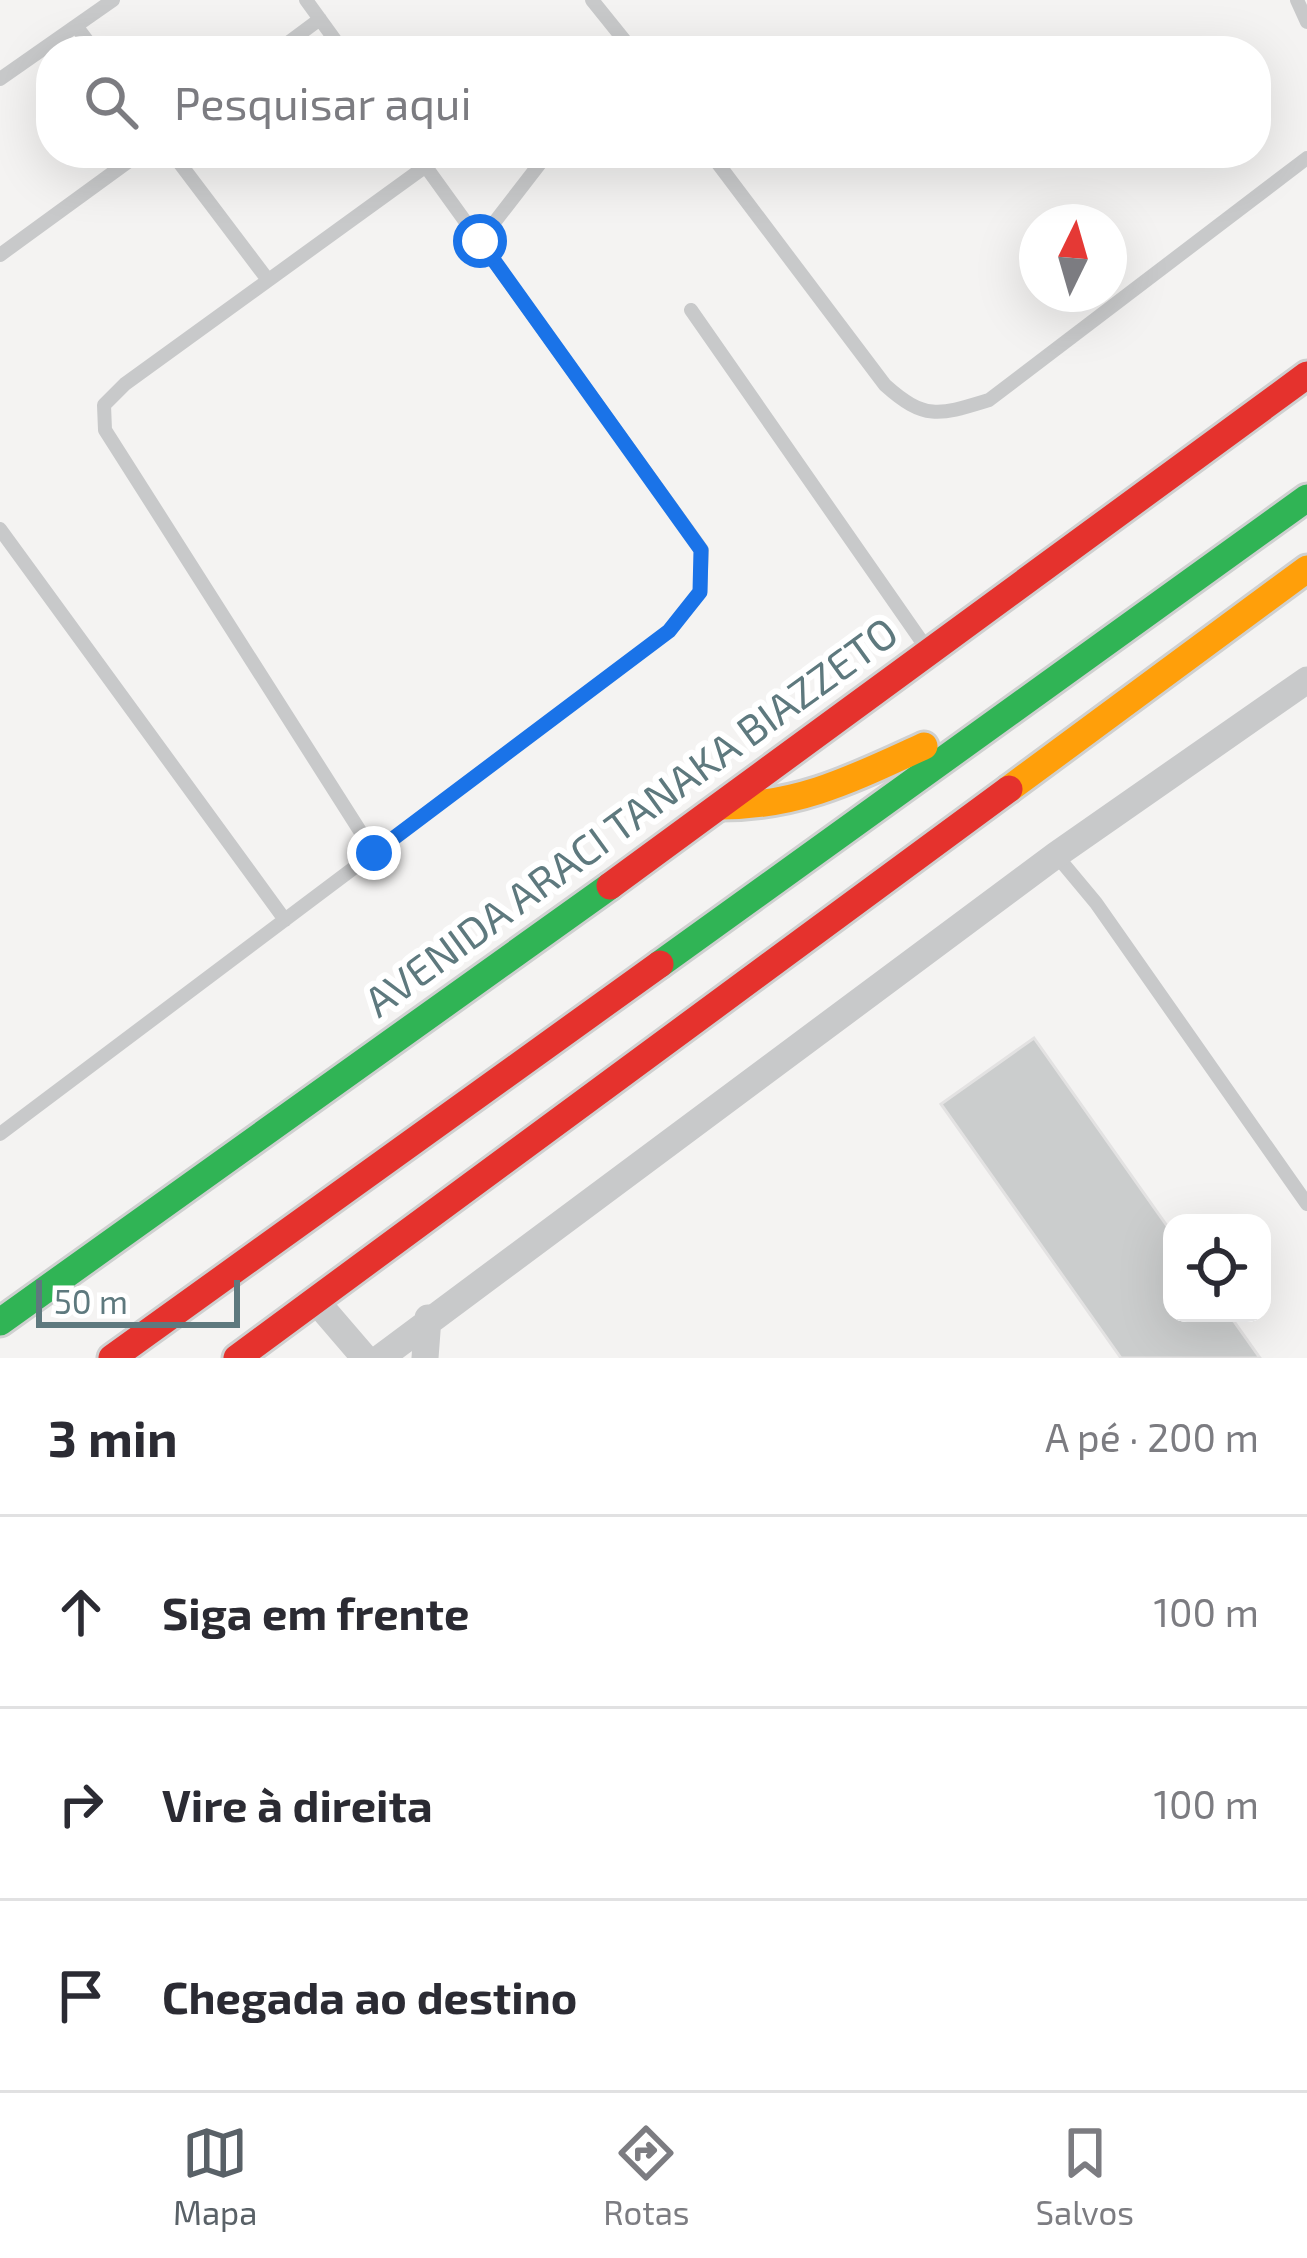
<!DOCTYPE html>
<html lang="pt">
<head>
<meta charset="utf-8">
<style>
  :root { --surface:#fff; --page:#f2f2f3; --text:#2b2b33; --muted:#7c7c81; --line:#e1e1e2; --accent:#596167 }
  body { margin:0; font-family:"Exo 2",sans-serif; background:var(--page); color:var(--text) }
  .controls { position:absolute; right:36px; bottom:36px; display:grid; overflow:hidden; border-radius:24px; box-shadow:0 12px 48px #0002 }
  .controls button { width:108px; height:108px; display:grid; place-items:center; padding:0; border:0; border-bottom:3px solid var(--line); background:var(--surface); color:var(--text); font:60px sans-serif }
  .compass { position:absolute; left:1019px; top:204px; width:108px; height:108px; border-radius:50%; background:var(--surface); box-shadow:0 12px 48px #0002; rotate:5deg }
  .scale { position:absolute; left:36px; bottom:30px; width:204px; box-sizing:border-box; padding-left:12px; border:6px solid #5e797e; border-top:0; font-size:33px; line-height:42px; white-space:nowrap; color:#5e797e; -webkit-text-stroke:9px #fff; paint-order:stroke }
  .stop { position:absolute; width:36px; height:36px; margin:-27px; border:9px solid #1a73e8; border-radius:50%; background:#fff }
  .stop.end { background:#1a73e8; border-color:#fff; box-shadow:0 3px 12px #0008 }
  .list { margin:0; padding:0; list-style:none }
  h2 { display:flex; justify-content:space-between; align-items:center; height:156px; margin:0; padding:0 48px; font-size:51px }
  h2 small { font-size:39px; font-weight:400; color:var(--muted) }
  .list li { display:grid; grid-template-columns:78px 1fr auto; gap:36px; align-items:center; box-sizing:border-box; height:192px; padding:0 48px; border-top:3px solid var(--line) }
  .list b { display:block; font-size:45px; white-space:nowrap }
  .list em { font-size:39px; font-style:normal; color:var(--muted) }
  .icon { flex:none; width:66px; height:66px; fill:none; stroke:currentColor; stroke-width:2; stroke-linecap:round; stroke-linejoin:round }
  .map { position:relative; flex:none; width:1307px; height:1358px; overflow:hidden }
  .search { position:absolute; background:var(--surface); box-shadow:0 12px 48px #0002; left:36px; right:36px; top:36px; height:132px; display:flex; align-items:center; gap:30px; box-sizing:border-box; padding:0 42px; border-radius:48px; color:var(--muted); font-size:45px }
  .sheet { height:732px; background:var(--surface) }
  nav { display:flex; justify-content:space-around; align-items:center; box-sizing:border-box; height:168px; border-top:3px solid var(--line); background:var(--surface); font-size:33px; color:var(--muted) }
  nav a { display:grid; justify-items:center; gap:6px }
  nav .on { color:var(--accent) }
  .map>svg:first-child { display:block }
</style>
</head>
<body>
<div class="map">
<svg width="1307" height="1358" viewBox="0 0 1307 1358">
  <rect width="100%" height="100%" fill="#f4f3f2"/>
  <path fill="#cbcdcd" stroke="#e3e2e2" stroke-width="3" d="M1034,1038L1172,1233V1313H1228L1260,1358H1121L941,1104Z"/>
  <g fill="none" stroke-linecap="round" stroke-linejoin="round">
    <g stroke="#cfd0d0" stroke-width="33">
      <path id="fast" d="M660,964L1307,498
        M0,1322L610,886"/>
    </g>
    <g stroke="#cfd0d0" stroke-width="33">
      <path id="slow" d="M1009,789L1307,569
        M721,806C800,806 854,778 924,746"/>
    </g>
    <g stroke="#cfd0d0" stroke-width="33">
      <path id="jam" d="M610,886L1307,375
        M112,1358L660,964
        M237,1358L1009,789"/>
    </g>
    <path stroke="#c8c9ca" stroke-width="14" d="M306,0L343,51
      M592,0L633,51
      M1297,0L1307,22
      M76,26L95,51
      M277,51L320,19
      M0,79L113,0
      M172,153L268,280
      M710,153L885,385C925,421 940,415 989,400L1307,158
      M480,241L548,153
      M0,255L140,153
      M691,310L927,649
      M0,529L285,920
      M374,853L105,430L104,405L125,384L426,166
      M1056,855L1096,903L1307,1204
      M0,1134L669,631L700,592L702,550L416,153"/>
    <path stroke="#c8c9ca" stroke-width="27" d="M316,1301L365,1358
      M380,1358L1056,855L1307,680
      M425,1358L428,1318"/>
    <use href="#fast" stroke="#30b455" stroke-width="27"/>
    <use href="#slow" stroke="#ff9f0a" stroke-width="27"/>
    <use href="#jam" stroke="#e5322d" stroke-width="27"/>
  </g>
  <g fill="none" stroke-linecap="round" stroke-linejoin="round">
    <path stroke="#1a73e8" stroke-width="15" d="M374,853L669,631L700,592L701,550L480,241"/>
  </g>
  <g text-anchor="middle" stroke-width="12" stroke-linejoin="round" paint-order="stroke">
    <g font-size="42" fill="#5e797e" stroke="#fff">
      <text transform="translate(631 817) rotate(-36)" y="15">AVENIDA ARACI TANAKA BIAZZETO</text>
    </g>
  </g>
</svg>
<div class="controls">
<button><svg class="icon" aria-label="locate" viewBox="0 0 24 24"><circle cx="12" cy="12" r="6"/><path d="M12 2v4M12 18v4M2 12h4M18 12h4"/></svg></button>
</div>
<svg class="compass" viewBox="-18 -18 36 36"><path d="M0-13l5 13h-10z" fill="#e53935"/><path d="M0 13l5-13h-10z" fill="#7c7c81"/></svg>
<div class="scale">50 m</div>
<div class="stop" style="left:480px;top:241px"></div>
<div class="stop end" style="left:374px;top:853px"></div>
<div class="search"><svg class="icon" aria-label="search" viewBox="0 0 24 24"><circle cx="10" cy="10" r="6"/><path d="M15 15l6 6"/></svg>Pesquisar aqui</div>
</div>
<section class="sheet">
<h2>3 min<small>A pé · 200 m</small></h2>
<ul class="list">
<li><svg class="icon" aria-label="ahead" viewBox="0 0 24 24"><path d="M12 20V5M6 11l6-6 6 6"/></svg><div><b>Siga em frente</b></div><em>100 m</em></li>
<li><svg class="icon" aria-label="right" viewBox="0 0 24 24"><path d="M7 20v-9h11M14 6l5 5-5 5"/></svg><div><b>Vire à direita</b></div><em>100 m</em></li>
<li><svg class="icon" aria-label="arrive" viewBox="0 0 24 24"><path d="M6 21V4h12l-3 4 3 4H6"/></svg><div><b>Chegada ao destino</b></div></li>
</ul>
</section>
<nav>
<a class="on"><svg class="icon" aria-label="map" viewBox="0 0 24 24"><path d="M3 6l6-2 6 2 6-2v14l-6 2-6-2-6 2zM9 4v14M15 6v14"/></svg>Mapa</a>
<a><svg class="icon" aria-label="directions" viewBox="0 0 24 24"><path d="M12 3l9 9-9 9-9-9zM9 14v-3h6M13 9l2 2-2 2"/></svg>Rotas</a>
<a><svg class="icon" aria-label="saved" viewBox="0 0 24 24"><path d="M7 4h10v16l-5-4-5 4z"/></svg>Salvos</a>
</nav>
</body>
</html>
